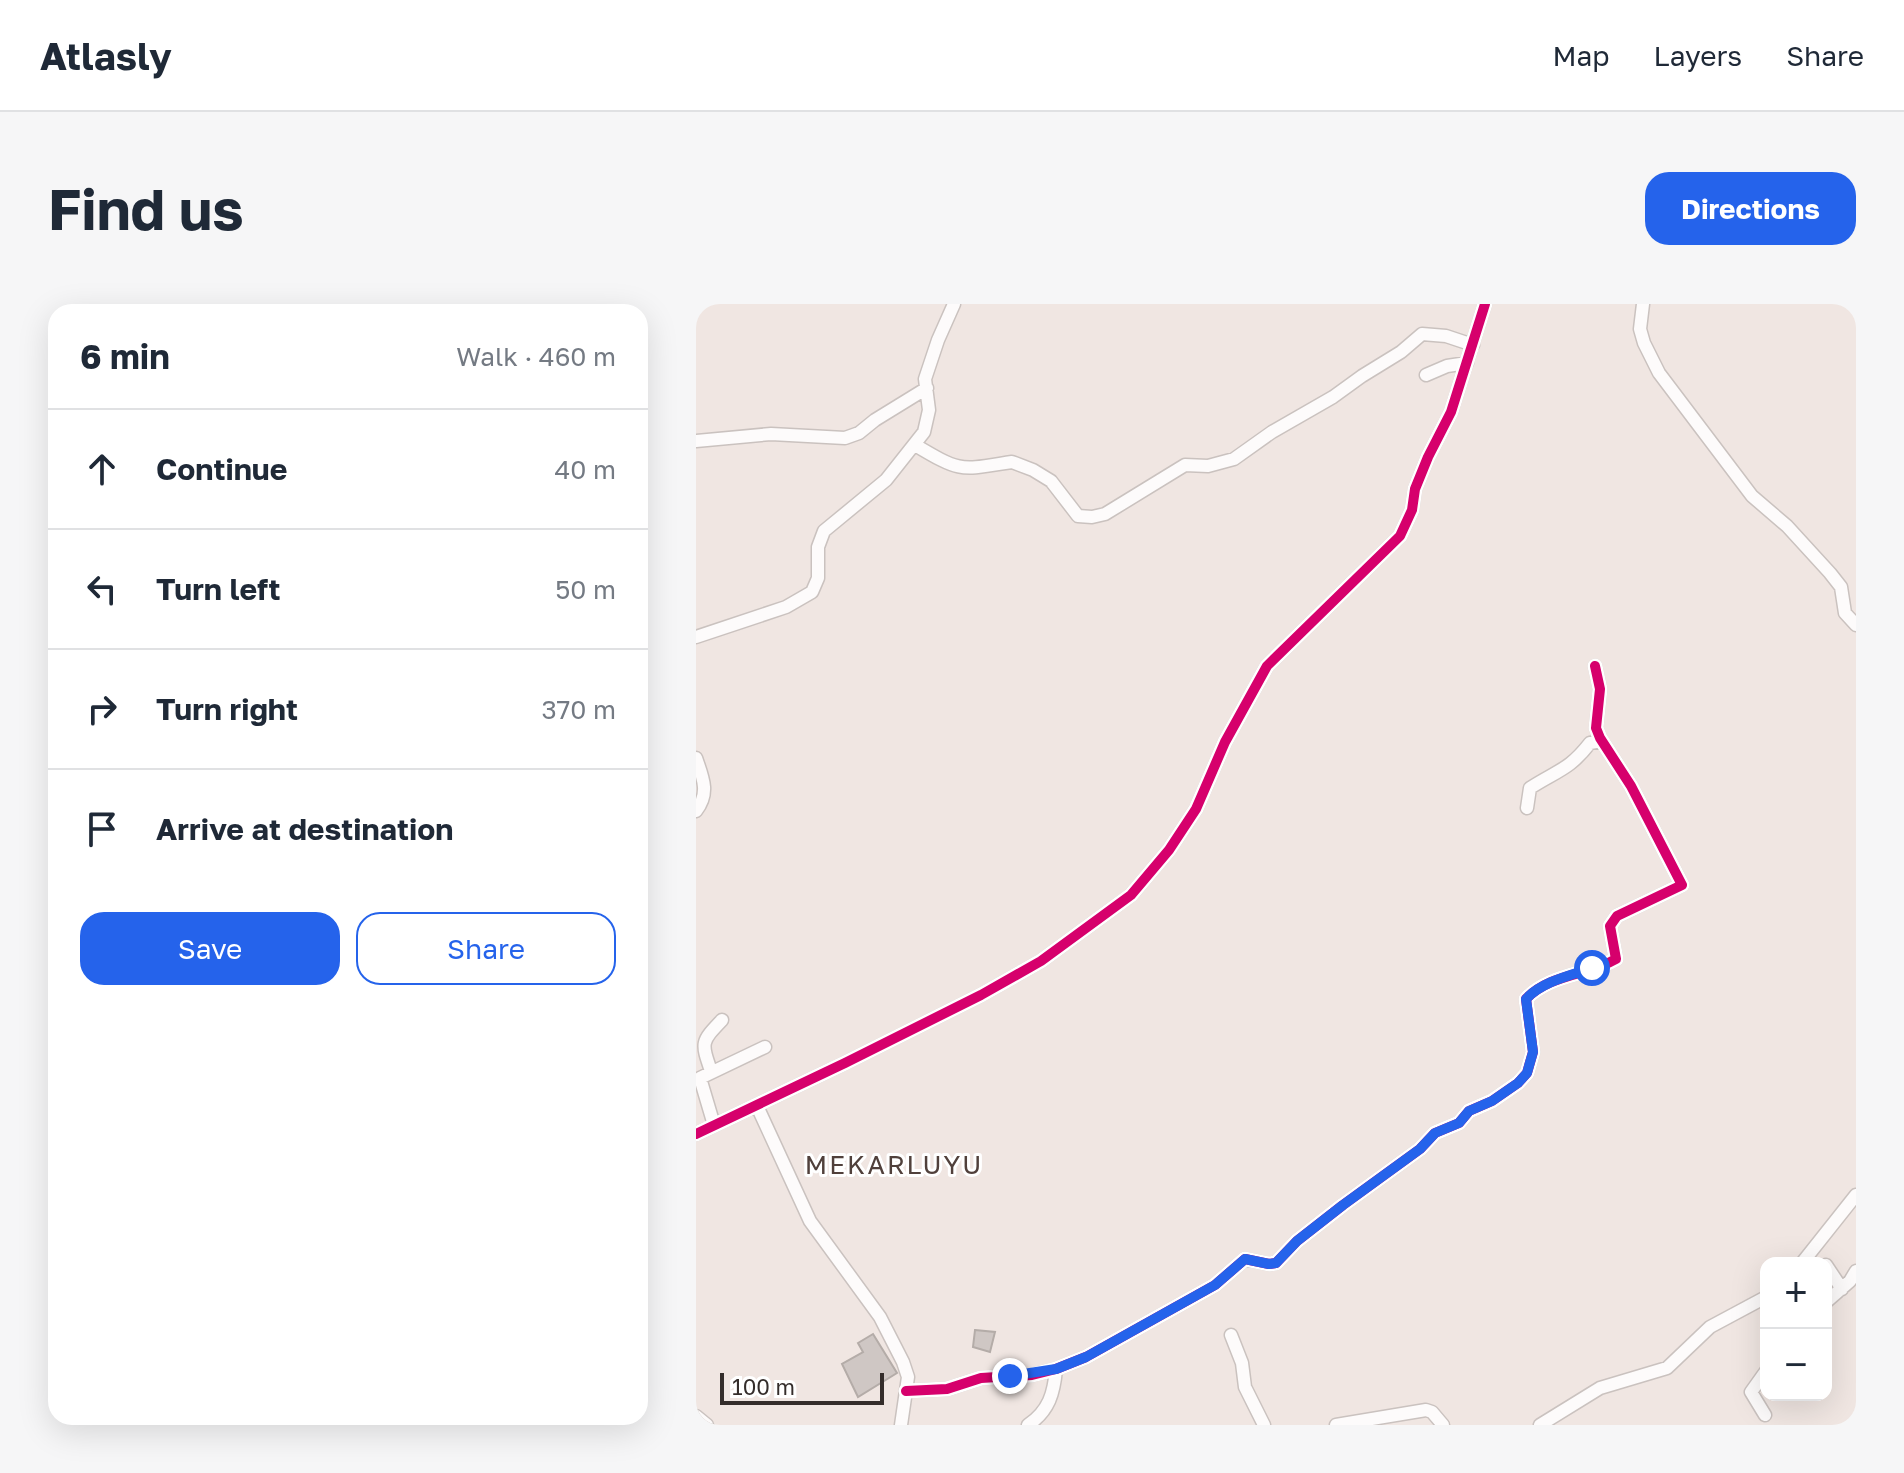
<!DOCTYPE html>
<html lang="en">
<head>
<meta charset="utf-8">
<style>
  :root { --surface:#fff; --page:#f6f6f7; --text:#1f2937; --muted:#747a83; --line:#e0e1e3; --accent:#2563eb }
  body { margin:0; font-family:"Golos Text",sans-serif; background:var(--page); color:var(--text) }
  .controls { position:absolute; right:24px; bottom:24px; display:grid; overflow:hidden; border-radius:16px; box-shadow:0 8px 32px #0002 }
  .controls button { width:72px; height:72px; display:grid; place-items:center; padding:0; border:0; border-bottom:2px solid var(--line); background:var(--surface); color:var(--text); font:40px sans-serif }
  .scale { position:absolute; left:24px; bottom:20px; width:164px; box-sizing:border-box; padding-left:8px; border:4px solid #342d2b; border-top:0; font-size:22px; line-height:28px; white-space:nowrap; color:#342d2b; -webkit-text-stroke:6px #fff; paint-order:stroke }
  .stop { position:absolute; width:24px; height:24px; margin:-18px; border:6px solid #2563eb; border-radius:50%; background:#fff }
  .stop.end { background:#2563eb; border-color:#fff; box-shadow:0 2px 8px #0008 }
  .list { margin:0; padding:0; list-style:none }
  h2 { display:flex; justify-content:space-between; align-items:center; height:104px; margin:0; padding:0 32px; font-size:34px }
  h2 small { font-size:26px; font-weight:400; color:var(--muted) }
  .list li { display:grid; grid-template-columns:52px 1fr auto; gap:24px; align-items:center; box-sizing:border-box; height:120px; padding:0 32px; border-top:2px solid var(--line) }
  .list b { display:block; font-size:30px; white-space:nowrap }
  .list em { font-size:26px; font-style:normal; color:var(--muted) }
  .actions { display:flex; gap:16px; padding:24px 32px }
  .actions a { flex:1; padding:18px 0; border:2px solid var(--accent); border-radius:24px; text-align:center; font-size:28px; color:var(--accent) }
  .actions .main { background:var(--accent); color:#fff }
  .icon { flex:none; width:44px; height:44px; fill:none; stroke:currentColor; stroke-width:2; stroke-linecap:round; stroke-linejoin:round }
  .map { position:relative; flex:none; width:1160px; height:1121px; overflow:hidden; border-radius:24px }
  header { display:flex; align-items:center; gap:48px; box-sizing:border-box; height:112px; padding:0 40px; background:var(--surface); border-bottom:2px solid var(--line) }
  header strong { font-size:38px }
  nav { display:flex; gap:44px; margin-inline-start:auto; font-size:28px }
  .intro { display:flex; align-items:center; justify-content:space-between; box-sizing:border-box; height:192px; padding:0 48px }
  h1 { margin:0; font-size:56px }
  .button { padding:20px 36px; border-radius:24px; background:var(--accent); color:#fff; font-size:28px; font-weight:700 }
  main { display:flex; gap:48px; padding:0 48px }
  aside { flex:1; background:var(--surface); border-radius:24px; box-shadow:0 8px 32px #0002 }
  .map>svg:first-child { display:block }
</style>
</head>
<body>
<header>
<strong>Atlasly</strong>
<nav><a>Map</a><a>Layers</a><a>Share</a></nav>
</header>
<div class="intro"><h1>Find us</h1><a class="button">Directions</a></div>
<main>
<aside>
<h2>6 min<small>Walk · 460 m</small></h2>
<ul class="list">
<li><svg class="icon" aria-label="ahead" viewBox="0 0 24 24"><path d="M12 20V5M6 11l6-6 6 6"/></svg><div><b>Continue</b></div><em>40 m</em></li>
<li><svg class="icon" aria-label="left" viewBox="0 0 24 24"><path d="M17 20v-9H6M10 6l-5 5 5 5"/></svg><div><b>Turn left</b></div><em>50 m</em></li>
<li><svg class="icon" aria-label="right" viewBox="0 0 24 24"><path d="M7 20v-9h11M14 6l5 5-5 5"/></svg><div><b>Turn right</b></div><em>370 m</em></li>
<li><svg class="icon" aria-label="arrive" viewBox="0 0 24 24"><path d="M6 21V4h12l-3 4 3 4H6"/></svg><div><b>Arrive at destination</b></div></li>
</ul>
<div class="actions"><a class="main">Save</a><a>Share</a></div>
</aside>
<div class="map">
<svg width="1160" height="1121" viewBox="0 0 1160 1121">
  <rect width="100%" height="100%" fill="#f0e6e2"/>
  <path fill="#cfc7c4" stroke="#b4aca8" stroke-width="2" d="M279,1026L299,1028L294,1048L277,1043Z
    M177,1030L201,1069L162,1093L146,1060L167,1048L162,1039Z"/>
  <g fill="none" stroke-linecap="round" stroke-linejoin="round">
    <g stroke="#cac2bf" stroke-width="15">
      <path id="minor" d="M947,0L944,25L948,39L963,69L1056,192L1091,222L1134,269L1145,283L1149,309L1160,321
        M730,71L751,62L771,59
        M0,137L75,130L149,134L163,129L179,116L231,84
        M219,141C266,169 264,166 316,158L337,166L355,177L382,212L396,213L409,210L489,161L512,162L538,155L576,128L637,93L666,72L705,48L726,30L750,32L777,41
        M0,333L90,303L116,288L122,274V243L128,227L190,176L228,128L233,106L229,75L242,36L258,0
        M0,454C7,474 14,489 0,507
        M831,504L834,484C862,466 873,466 894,439L906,437
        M15,767C5,738 5,738 26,716
        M61,802L114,917L184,1013L207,1058L212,1073L205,1121
        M18,821L4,774L69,743
        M0,830L149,759L285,691L345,657L435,591L473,546L500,505L529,438L571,362L704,232L716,206L719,185L732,153L755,108L789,0
        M1106,959L1160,891
        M1130,961L1146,985
        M1130,998L1154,977L1160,967
        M535,1031L546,1059L549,1083L568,1121
        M210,1087L251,1085L285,1074L336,1071L360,1065L390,1053L519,981L549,955L573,960L580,959L601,937L647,901L724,845L739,829L763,819L773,807L796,797L822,779L831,769L837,748L830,695C853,670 893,671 920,655L914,622L921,612L986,581L935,482L904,434L900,424L904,385L899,362
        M1069,1111L1055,1088L1070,1067
        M0,1112L11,1121
        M332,1121C353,1107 358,1089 360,1065
        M640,1121L730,1106L736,1108L747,1121
        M844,1121L904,1084L971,1064L1014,1023L1070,993"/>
    </g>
    <use href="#minor" stroke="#fdfbfb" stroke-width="12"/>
    <g stroke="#fff" stroke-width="15">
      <path id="cycleway" d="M0,830L149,759L285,691L345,657L435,591L473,546L500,505L529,438L571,362L704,232L716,206L719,185L732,153L755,108L789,0
        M210,1087L251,1085L285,1074L336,1071L360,1065L390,1053L519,981L549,955L573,960L580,959L601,937L647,901L724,845L739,829L763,819L773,807L796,797L822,779L831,769L837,748L830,695C853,670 893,671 920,655L914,622L921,612L986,581L935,482L904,434L900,424L904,385L899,362"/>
    </g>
    <use href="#cycleway" stroke="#d6006c" stroke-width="10"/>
  </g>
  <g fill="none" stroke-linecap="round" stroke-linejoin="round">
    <path stroke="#2563eb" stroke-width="10" d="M314,1072L360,1065L390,1053L519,981L549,955L573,960L580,959L601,937L647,901L724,845L739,829L763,819L773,807L796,797L822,779L831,769L837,748L830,695C845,678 875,671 896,664"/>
  </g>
  <g text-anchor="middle" stroke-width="6" stroke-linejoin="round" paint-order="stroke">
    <g font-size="26" letter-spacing="2" fill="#50403b" stroke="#fff">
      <text x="198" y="870">MEKARLUYU</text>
    </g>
  </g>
</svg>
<div class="controls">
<button>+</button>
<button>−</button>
</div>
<div class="scale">100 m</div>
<div class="stop" style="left:896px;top:664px"></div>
<div class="stop end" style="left:314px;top:1072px"></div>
</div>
</main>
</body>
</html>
